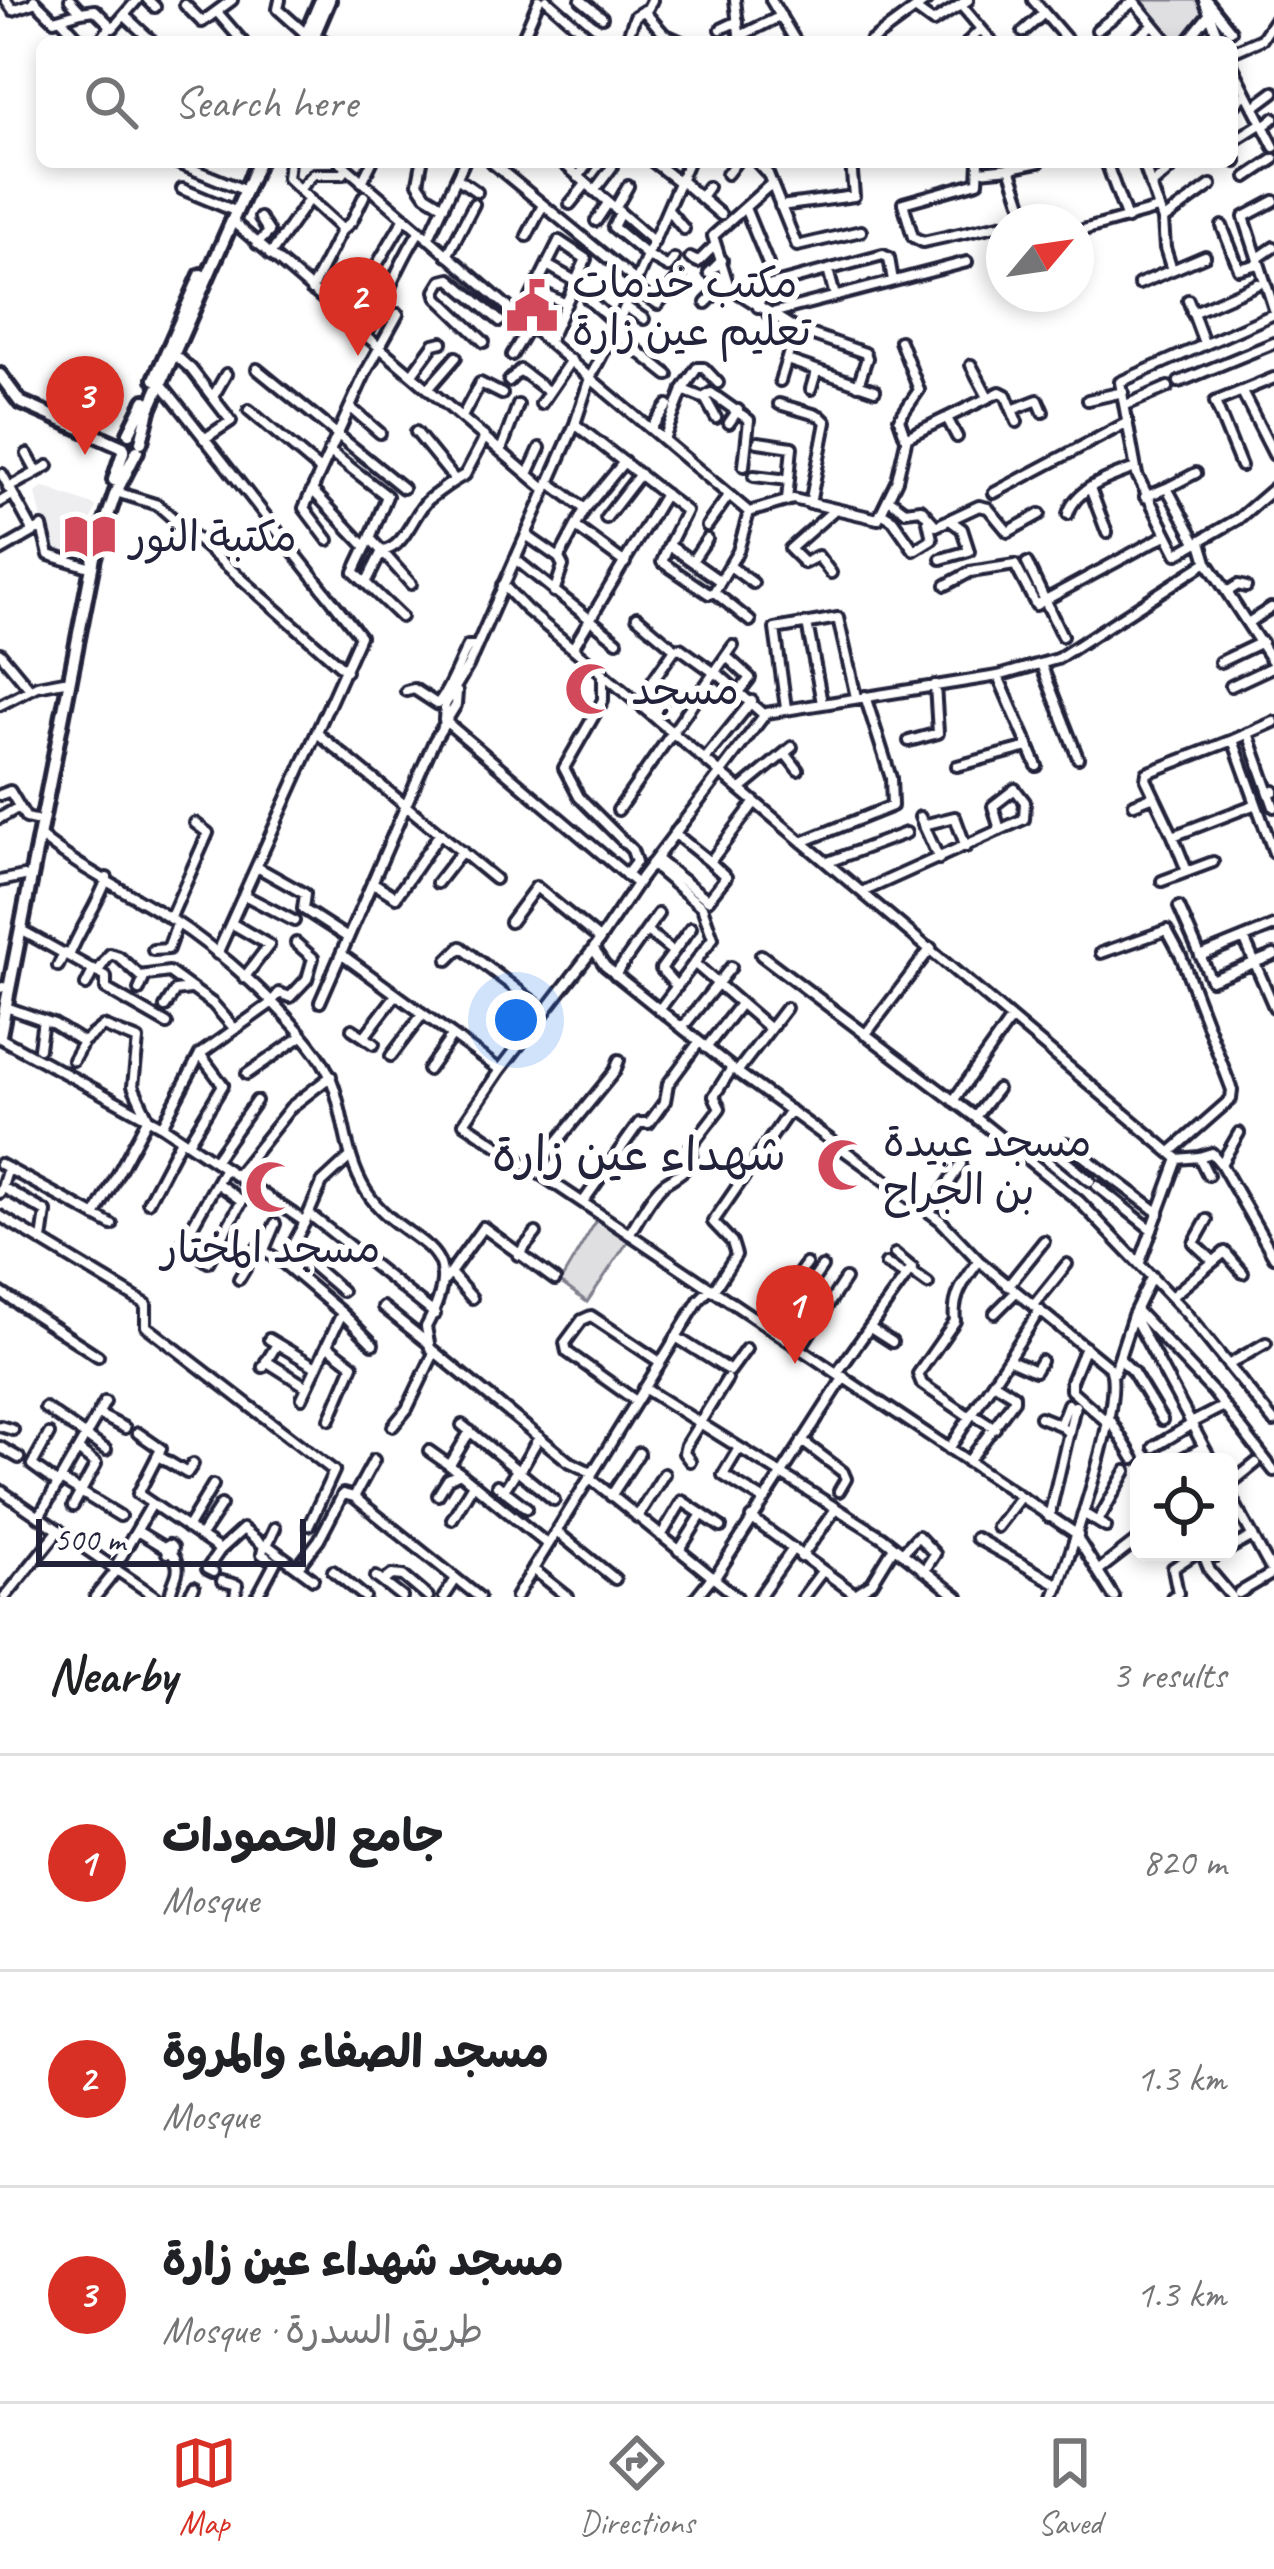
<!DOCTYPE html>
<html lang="en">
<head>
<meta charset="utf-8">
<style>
  :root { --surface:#fff; --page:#f2f2f2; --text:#202124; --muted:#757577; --line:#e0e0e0; --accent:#d93025 }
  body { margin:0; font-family:Caveat,"Playpen Sans Arabic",sans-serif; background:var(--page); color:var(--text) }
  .controls { position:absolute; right:36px; bottom:36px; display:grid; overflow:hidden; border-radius:18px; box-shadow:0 6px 18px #0003 }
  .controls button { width:108px; height:108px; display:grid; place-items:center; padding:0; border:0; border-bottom:3px solid var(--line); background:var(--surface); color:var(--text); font:60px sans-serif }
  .compass { position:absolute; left:986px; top:204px; width:108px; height:108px; border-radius:50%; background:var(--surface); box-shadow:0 6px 18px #0003; rotate:61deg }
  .scale { position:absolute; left:36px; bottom:30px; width:270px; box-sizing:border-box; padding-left:12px; border:6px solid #22223b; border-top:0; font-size:33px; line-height:42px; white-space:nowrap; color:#22223b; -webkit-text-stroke:9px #fff; paint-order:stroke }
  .you { position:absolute; left:516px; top:1020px; width:42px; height:42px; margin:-30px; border:9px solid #fff; border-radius:50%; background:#1a73e8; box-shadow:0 0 0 18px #1a73e833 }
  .badge { display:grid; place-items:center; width:78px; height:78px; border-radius:50%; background:var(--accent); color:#fff; font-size:39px; font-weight:700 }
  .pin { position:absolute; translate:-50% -99px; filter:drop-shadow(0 3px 6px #0008) }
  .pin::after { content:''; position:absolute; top:63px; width:42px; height:36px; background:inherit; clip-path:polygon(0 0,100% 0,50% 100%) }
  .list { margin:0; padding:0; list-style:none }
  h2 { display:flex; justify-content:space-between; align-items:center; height:156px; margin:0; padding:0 48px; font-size:51px }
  h2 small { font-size:39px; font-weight:400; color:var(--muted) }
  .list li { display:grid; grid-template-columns:78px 1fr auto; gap:36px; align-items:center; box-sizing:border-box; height:216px; padding:0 48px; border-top:3px solid var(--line) }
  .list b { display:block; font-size:45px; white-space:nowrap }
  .list p { margin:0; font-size:39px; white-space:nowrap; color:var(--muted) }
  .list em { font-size:39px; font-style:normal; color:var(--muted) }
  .icon { flex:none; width:66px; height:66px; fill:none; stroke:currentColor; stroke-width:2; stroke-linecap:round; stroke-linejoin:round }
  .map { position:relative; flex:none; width:1274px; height:1597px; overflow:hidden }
  .search { position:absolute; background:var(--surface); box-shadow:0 6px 18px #0003; left:36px; right:36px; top:36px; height:132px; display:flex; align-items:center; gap:30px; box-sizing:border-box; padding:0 42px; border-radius:18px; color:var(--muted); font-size:45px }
  .sheet { height:804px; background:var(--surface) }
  nav { display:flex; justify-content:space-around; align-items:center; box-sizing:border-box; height:168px; border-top:3px solid var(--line); background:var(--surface); font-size:33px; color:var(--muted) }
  nav a { display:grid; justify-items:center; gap:6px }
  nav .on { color:var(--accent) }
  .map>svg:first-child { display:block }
</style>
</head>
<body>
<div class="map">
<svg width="1274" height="1597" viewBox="0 0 1274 1597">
  <rect width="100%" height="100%" fill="#fff"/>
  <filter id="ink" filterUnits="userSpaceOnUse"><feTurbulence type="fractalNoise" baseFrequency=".00833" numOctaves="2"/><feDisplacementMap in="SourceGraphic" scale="24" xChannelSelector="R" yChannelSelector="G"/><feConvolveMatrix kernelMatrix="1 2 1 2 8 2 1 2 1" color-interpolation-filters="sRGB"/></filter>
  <g filter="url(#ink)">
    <path fill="#eeeef1" d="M43,487L96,506L78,563L49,553L36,493Z"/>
    <path fill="#dfdfe2" stroke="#80808e" stroke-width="3" d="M1134,0H1200L1203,18L1183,42H1169Z
      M599,1216L631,1237L587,1302L560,1282Z"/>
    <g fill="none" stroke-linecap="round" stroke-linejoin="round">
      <g stroke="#22223b" stroke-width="16">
        <path id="minor" d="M6,0L13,10L36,2
          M34,0L54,20L81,12
          M70,0L81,12L95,10L113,28L137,0
          M148,0L155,7
          M280,0L278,9L306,34
          M547,0L595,42
          M581,0L602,17
          M735,0L740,42
          M771,0L796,42
          M1033,0L1069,42
          M1133,0L1168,42
          M1204,0L1220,42
          M1207,1L1231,31
          M185,5L202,22L232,0
          M961,5L992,42
          M915,9L927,0
          M644,11L664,34L682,42
          M217,12L243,42
          M125,16L153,42
          M61,19L82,42
          M721,29L738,21
          M1097,30L1134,1
          M1023,32L1044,13
          M314,35L326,42
          M740,36L781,16
          M99,42L111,26
          M521,42L539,0
          M626,42L635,16L648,8L652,0
          M870,42L915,9L933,22L968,0
          M968,42L981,29
          M1132,42L1153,25
          M1187,42L1207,17
          M1232,52L1262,39L1274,21
          M1232,65L1274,147
          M1254,107L1274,92
          M1232,108L1246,93
          M1264,126L1274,118
          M1232,142L1262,123
          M1232,156L1236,162
          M175,162L239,188
          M340,162L590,378L575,424L468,666L445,705L444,720
          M422,162L418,183L426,195L444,206
          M491,162L637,282
          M562,162L654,242
          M653,162L679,182
          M688,162L614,332L590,378L749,512
          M757,162L768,174L797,246L861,231
          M979,162L978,182L903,203L913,237L923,242L1004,224
          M1106,162L1127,219
          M1010,168L1039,162
          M980,171L1010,168L1028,222
          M727,174L736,162
          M578,177L589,162
          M1247,177L1274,159
          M457,178L477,192
          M680,180L721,215
          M362,182L372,162
          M772,183L713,236L729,287L796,329L865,353L867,358L858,385
          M1151,186L1178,162
          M300,188L314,174H343L347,168
          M182,189L230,209
          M594,191L612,167
          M701,197L708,187
          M309,199L342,229
          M1274,201L1244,217L1274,309
          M570,204L586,184
          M780,206L854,196L851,162
          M745,208L768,264
          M615,209L628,186
          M668,210L684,229
          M620,213L613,227L648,256L668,267L674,259
          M1163,220L1211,185
          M232,221L546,490
          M596,221L608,203
          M1013,222L1028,218
          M1222,226L1239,269L1258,264
          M1076,232L1158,209
          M527,236L543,205
          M428,239L464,162
          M257,244L269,232L260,218
          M270,255L309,199L287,178L289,162
          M447,256L474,204
          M690,258L698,262L715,245
          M1258,258L1274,247
          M378,263L404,219
          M547,265L577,282
          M828,270L835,296
          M1172,270L1205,256
          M346,272L372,296L354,327
          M709,273L722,260
          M1139,284L1172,270L1165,248L1163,220L1143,162
          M634,288L658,304L681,275
          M535,289L566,304
          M311,290L341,231L352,221L364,196
          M588,299L617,325
          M1188,300L1204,343
          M706,303L727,282
          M626,307L644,319
          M758,307L764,287L883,255L889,258L893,281
          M1192,313L1258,284
          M768,314L967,262
          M1274,314L1120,382L1137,475L1177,554L1238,519L1274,488
          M521,317L559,241L586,259L549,341
          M614,332L668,375
          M365,336C386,302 397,265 419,232
          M900,341L919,390L899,419L906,439
          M484,342L438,298L436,291L442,281L450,279L500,321
          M174,354L191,369L231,421L204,439
          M512,355L530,325
          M787,360L875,390
          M971,365L988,397
          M257,369L403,488
          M412,374L434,344L442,342
          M509,381L520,370L549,392
          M780,381L796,329
          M1179,382L1274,343
          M161,383L360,636L217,954
          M429,388L456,357
          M683,389L697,368H704L718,383
          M811,389L816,372
          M1242,392L1274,455
          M213,397L226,374
          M705,398L716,418
          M1088,400L1123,392
          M541,404L571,360
          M779,404L820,416L826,422L810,504
          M1126,405L1168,387
          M351,408L380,433
          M249,410L320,470
          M1012,410L1038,400L1043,412
          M462,417L480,383L502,394
          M947,418L957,437
          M729,423L738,410
          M575,424L686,511L669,545L720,581
          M651,428L668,405
          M416,432L455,480
          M664,439L683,390L703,398L711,393L749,420L744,466
          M758,442L792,447L787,500
          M501,450L518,405
          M329,451L387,496L370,538L411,584
          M27,454L37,472
          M1241,466L1215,402L1274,378
          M2,474L33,531
          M528,474L540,448
          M754,476L789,480
          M549,482L585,509L624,462
          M8,488L48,466
          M1090,488L1107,533
          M1167,488L1196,473
          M312,490L366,547
          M116,492L158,505L346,671
          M994,493L1128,422
          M1145,497L1167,488L1195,540
          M889,499L905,511L921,509L936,526L979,506L988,508L1008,532L1040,514
          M0,502L12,495
          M883,514L893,520L914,550L932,539L928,521
          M1068,514C1076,487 1111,477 1135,468
          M606,518L640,474
          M707,526L729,495
          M576,527L625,563
          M526,535L559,558L585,509
          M370,538L354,572L401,617
          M328,540L304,508L366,372L398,314
          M1201,542L1207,562L1274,664
          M669,545L662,562L709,594L714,592
          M0,551L42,527L49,555L86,566
          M515,559L617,641
          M941,559L969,551L962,529L951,521
          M692,561L707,539
          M1027,563L1062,636
          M730,566L753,583
          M831,573L818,556L804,563L790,549L833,511
          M366,583L382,551C407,548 413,509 433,496C444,488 452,481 465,475L485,437
          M503,585L526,609L1178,1159
          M946,585L970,572L1015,565L1036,605L1164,536
          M554,592L563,566L559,558
          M1227,592L1238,585L1246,587
          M637,617L675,649
          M750,621L714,592L738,551L749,512L793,499L878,519L897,480L907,437L1000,392L1006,395L1017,422
          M1249,622L1271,608
          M807,623L822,703
          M573,648L665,494
          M0,653L30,689
          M727,657L750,678L740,691
          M1220,662L1262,642
          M1041,664L1078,758
          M603,673V700L564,768L579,797L632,850L636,862L626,875
          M717,673L764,715
          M998,676L1037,766
          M1231,686L1274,666
          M406,691L414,689L437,704C448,694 459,662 468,646H477
          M0,705L37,686L64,681
          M786,708L775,629L838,618L856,697
          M653,714L663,701L653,680L675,649L680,648L716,674
          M444,720L636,883
          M1274,722L1233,740L1274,853
          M317,733L495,879
          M1248,733L1269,793L1274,791
          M1233,740L1147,773L1146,779L1173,836L1256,804
          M909,741L938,733L935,685
          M785,753L798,770
          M705,759L752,701
          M957,766L1028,747
          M741,789L792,747
          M1269,793L1274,807
          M0,795L10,791L26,818L35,820
          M1134,804L1154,796
          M618,810L733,646
          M920,817L939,859
          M0,818L19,807
          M923,825L955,817L966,847
          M674,833L710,862L755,802
          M40,836C75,866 130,893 171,919C221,951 283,1007 318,1055C347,1095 339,1148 366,1191C404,1250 474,1237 426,1327L430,1348L568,1461L591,1472
          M1173,836L1187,871
          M802,842L892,806L891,778L865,696
          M656,859L708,900L726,877L710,862
          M828,862L906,833
          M651,864L702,907L713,938L659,1010
          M257,867L305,894L303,909L348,938
          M0,881L24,876
          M1162,881L1213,862
          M372,882L396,897L440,833
          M437,883L462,851
          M862,892L1024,819L1025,802L1015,789L993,806L1000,830
          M244,895L294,921
          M1179,907L1211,980L1274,955
          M170,919L208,833L195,823
          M510,922L536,887L598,938
          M231,923L269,945L244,978
          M21,930L106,977V989L167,1024
          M647,931L673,952
          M1244,938L1274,1007
          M153,950L168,949L177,924
          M594,950L605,966L737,1072L940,1220L979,1261L1110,1368C1125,1398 1069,1560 1054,1597
          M1101,953L1167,930L1181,956L1232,1090L1231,1099L1173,1150
          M341,954L500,1070
          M761,955L975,1117L1079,1201L1187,1314L1274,1422
          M69,956C80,928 97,907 107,878
          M1200,956L1274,926
          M448,960L461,947L544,1010
          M695,964L770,1029
          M58,966L64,953
          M98,971L110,954L119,957L140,976L169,972L213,1004L234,1028
          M615,975L658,914
          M86,985L94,969
          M677,987L661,969L691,928
          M0,988L3,987
          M139,990L145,976
          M320,1002L434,741L456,705L457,692
          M6,1007L54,1024L83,1042L103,1026L138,1040L133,1086L148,1118L95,1216
          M165,1007L175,991L190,989
          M682,1028L731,967
          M352,1029L364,1037L396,995
          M865,1035L931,948
          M364,1037L374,1044
          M0,1038L162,1126L305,1222L322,1183L349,1158
          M39,1048L43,1020
          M706,1048L740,1004
          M391,1056L422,1015
          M73,1060L83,1042
          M428,1070L452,1036
          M737,1072L786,1008
          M247,1074L302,1036
          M953,1101L1011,1019
          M975,1117L997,1089
          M162,1126L200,1054L270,1004L279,993L290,997L307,979L313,958L296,943
          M188,1143L223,1085L200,1054
          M1199,1157L1212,1153L1221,1164L1274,1257
          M1178,1159L1199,1157L1208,1175
          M214,1161L256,1101
          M0,1164L112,1225
          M1221,1164L1239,1133
          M535,1169L615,1071L619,1060
          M237,1175L291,1107L331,1076
          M1090,1181L1058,1155L1066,1143L1159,1213
          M217,1183L242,1201L208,1262L182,1244L225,1168
          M1097,1186L1152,1230
          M2,1187L46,1212L42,1240
          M0,1193L8,1168
          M148,1202L181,1139
          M583,1202L639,1123H649L665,1101L668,1084L699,1042
          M930,1212L961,1164
          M309,1214L435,1314
          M0,1216L146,1304V1326L334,1471L309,1525
          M1207,1220L1194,1243L1213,1261
          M629,1234C639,1219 651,1194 665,1183C679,1173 695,1169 691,1146L720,1108L714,1096L732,1068
          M292,1248L342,1291
          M264,1250L275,1224
          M518,1255L536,1233
          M1140,1262L1178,1159
          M283,1263L342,1313L302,1398
          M886,1264L906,1276
          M910,1271L928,1284
          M450,1273L472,1298
          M239,1279L258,1247L283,1263L305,1222
          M445,1280L483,1227L555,1280
          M1008,1286L1044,1241
          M713,1291L736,1255L732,1242L713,1222L790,1110
          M0,1292L98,1356
          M1171,1297L1225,1252L1243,1273
          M1034,1305L1067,1264
          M383,1307L428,1343
          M1136,1310L1214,1393L1274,1471
          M342,1313L373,1344
          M995,1313L1016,1292
          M1133,1315L1212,1462
          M764,1323L806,1264
          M870,1328L892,1342
          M777,1332L822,1267
          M676,1337L730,1371L746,1349
          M269,1339L316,1367
          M327,1345L353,1365L330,1419
          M1085,1347L1071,1381V1390L1106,1421
          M800,1348L845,1279
          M1008,1359L1035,1371L1041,1361
          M1120,1359L1133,1372L1162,1420
          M266,1361L307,1387
          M1228,1365L1266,1343
          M263,1367L277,1344
          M837,1373L912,1268L895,1254
          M1114,1373L1133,1315L1152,1276
          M644,1388L882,1537L958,1597
          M636,1401L567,1352L565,1343L582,1320L591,1316L660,1362
          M1068,1404L1060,1425L1069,1433
          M45,1408L106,1450
          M972,1413L995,1428
          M98,1414L125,1428
          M1108,1416L1134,1459
          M970,1417L922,1384L918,1374L955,1321C952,1296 964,1281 979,1261
          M1040,1417L1060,1425
          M1191,1423L1224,1406
          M462,1425L554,1500
          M0,1426L13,1430
          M393,1426L407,1409L434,1353
          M138,1433L161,1449L138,1494L220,1550L243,1529L263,1545
          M49,1434L32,1465L58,1484
          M802,1441L843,1472L846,1479L839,1491
          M0,1447L19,1458
          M1154,1447L1192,1424
          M739,1448L723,1475L763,1500
          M949,1449L1040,1310
          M429,1451L460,1473
          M158,1456L187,1473L193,1464
          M374,1460L354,1497L479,1597
          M690,1461L684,1453L686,1445L727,1379
          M968,1462L1014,1400V1395L993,1382
          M1175,1462L1204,1447
          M450,1465L470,1431
          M519,1472L539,1437
          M590,1478L737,1597
          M61,1480L120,1516
          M497,1485L527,1508
          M1229,1485L1256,1463
          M0,1490L156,1597
          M504,1490L517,1470
          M1229,1493L1274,1575
          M438,1495L448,1479L460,1473L548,1545
          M611,1496L639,1453
          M73,1506L96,1464L78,1450
          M1083,1513L1106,1527
          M39,1517L105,1402
          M637,1517L664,1474
          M1049,1517L1075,1406
          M751,1518L855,1594L872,1583L894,1547
          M452,1519L473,1484
          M1098,1521L1126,1471
          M1229,1521L1241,1514
          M997,1527L1020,1497
          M187,1528L213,1485
          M275,1528L267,1545L313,1579
          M137,1531L165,1548
          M557,1532L615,1579
          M1078,1535L464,1123L500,1070L594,948L641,878L766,713L998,676L1057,659L1207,562
          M661,1536L682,1501L721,1527
          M200,1537L221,1505
          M976,1538L1059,1585
          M1077,1538L1114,1597
          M1229,1549L1253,1536
          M679,1551L702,1514
          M902,1553L918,1536L935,1554L924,1571
          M1216,1556L1224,1552
          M801,1557L835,1510
          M298,1567L319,1540L343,1494L354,1497
          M114,1569L152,1504
          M533,1569L568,1597
          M1099,1570L1139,1539
          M333,1571L365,1597
          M213,1572L207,1569L220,1550
          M376,1577L402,1597
          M714,1579L844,1377
          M222,1581L237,1585L235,1597
          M383,1582L392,1575L403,1576L428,1597
          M1239,1593L1273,1573
          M5,1597L59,1530
          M95,1597L116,1571
          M170,1597C172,1577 185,1573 172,1553H167L165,1548L169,1545L173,1548L172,1553
          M188,1597L194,1587
          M257,1597L275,1563L262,1554L264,1545
          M444,1597L456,1579
          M516,1597L699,1300L709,1290
          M696,1597L712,1577
          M759,1597L792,1550
          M803,1597L821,1573
          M1172,1597L1178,1593L1173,1568L1197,1552L1203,1554L1210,1571L1232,1597"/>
      </g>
      <g stroke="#22223b" stroke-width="20">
        <path id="major" d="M303,42L321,0
          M311,42L329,0
          M0,375L20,402L123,447
          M155,379L201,275
          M129,433L145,401
          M141,442L149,410L258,162
          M114,480L124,449
          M0,1035L94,557L116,492L137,451"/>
      </g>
      <use href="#minor" stroke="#fff" stroke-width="8"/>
      <use href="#major" stroke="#fff" stroke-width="10"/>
    </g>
  </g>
  <defs>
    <g id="civic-bare" transform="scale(4.14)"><path d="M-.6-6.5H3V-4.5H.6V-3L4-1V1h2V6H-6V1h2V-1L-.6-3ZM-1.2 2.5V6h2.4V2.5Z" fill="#d1495b" stroke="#fff" stroke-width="2.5" paint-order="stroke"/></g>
    <g id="library-bare" transform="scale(4.14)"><path d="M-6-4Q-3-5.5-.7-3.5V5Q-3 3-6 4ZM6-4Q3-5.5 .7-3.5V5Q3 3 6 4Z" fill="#d1495b" stroke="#fff" stroke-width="2.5" paint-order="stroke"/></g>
    <g id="mosque-bare" transform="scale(4.14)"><path d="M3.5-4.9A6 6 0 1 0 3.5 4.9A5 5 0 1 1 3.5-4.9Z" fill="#d1495b" stroke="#fff" stroke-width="2.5" paint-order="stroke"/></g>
  </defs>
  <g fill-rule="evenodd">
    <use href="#civic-bare" x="532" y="306"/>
    <use href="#library-bare" x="90" y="536"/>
    <use href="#mosque-bare" x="591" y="689"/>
    <use href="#mosque-bare" x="843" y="1165"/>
    <use href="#mosque-bare" x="271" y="1187"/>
  </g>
  <g text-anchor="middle" stroke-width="12" stroke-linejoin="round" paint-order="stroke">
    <g font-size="42" fill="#22223b" stroke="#fff" text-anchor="start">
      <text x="572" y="297">مكتب خدمات<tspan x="572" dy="48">تعليم عين زارة</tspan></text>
      <text x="130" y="551">مكتبة النور</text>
      <text x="631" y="704">مسجد</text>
      <text x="883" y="1156">مسجد عبيدة<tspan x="883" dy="48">بن الجراح</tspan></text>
      <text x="271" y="1262" text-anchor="middle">مسجد المختار</text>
    </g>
    <g font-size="48" fill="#22223b" stroke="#fff">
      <text x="639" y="1170">شهداء عين زارة</text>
    </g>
  </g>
</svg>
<div class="controls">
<button><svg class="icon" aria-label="locate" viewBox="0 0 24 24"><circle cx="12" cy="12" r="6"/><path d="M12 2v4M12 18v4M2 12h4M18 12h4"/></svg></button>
</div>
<svg class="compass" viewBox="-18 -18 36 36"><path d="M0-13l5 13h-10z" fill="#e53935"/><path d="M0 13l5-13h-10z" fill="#757577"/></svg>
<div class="scale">500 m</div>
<div class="you"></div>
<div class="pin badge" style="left:795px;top:1364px">1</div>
<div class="pin badge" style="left:358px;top:356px">2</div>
<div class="pin badge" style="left:85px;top:455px">3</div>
<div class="search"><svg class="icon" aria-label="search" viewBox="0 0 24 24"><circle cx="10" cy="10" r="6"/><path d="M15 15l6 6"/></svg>Search here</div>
</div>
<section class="sheet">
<h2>Nearby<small>3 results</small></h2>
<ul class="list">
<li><span class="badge">1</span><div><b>جامع الحمودات</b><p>Mosque</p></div><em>820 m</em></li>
<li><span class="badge">2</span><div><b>مسجد الصفاء والمروة</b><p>Mosque</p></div><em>1.3 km</em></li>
<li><span class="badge">3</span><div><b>مسجد شهداء عين زارة</b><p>Mosque · طريق السدرة</p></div><em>1.3 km</em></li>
</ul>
</section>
<nav>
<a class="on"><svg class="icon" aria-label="map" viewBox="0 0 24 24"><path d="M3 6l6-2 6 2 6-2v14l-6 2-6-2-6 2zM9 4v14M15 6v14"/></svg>Map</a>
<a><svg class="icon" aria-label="directions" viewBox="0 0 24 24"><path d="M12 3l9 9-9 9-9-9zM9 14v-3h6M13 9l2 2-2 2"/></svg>Directions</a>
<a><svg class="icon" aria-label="saved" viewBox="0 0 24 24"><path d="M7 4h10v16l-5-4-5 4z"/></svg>Saved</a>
</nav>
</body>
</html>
